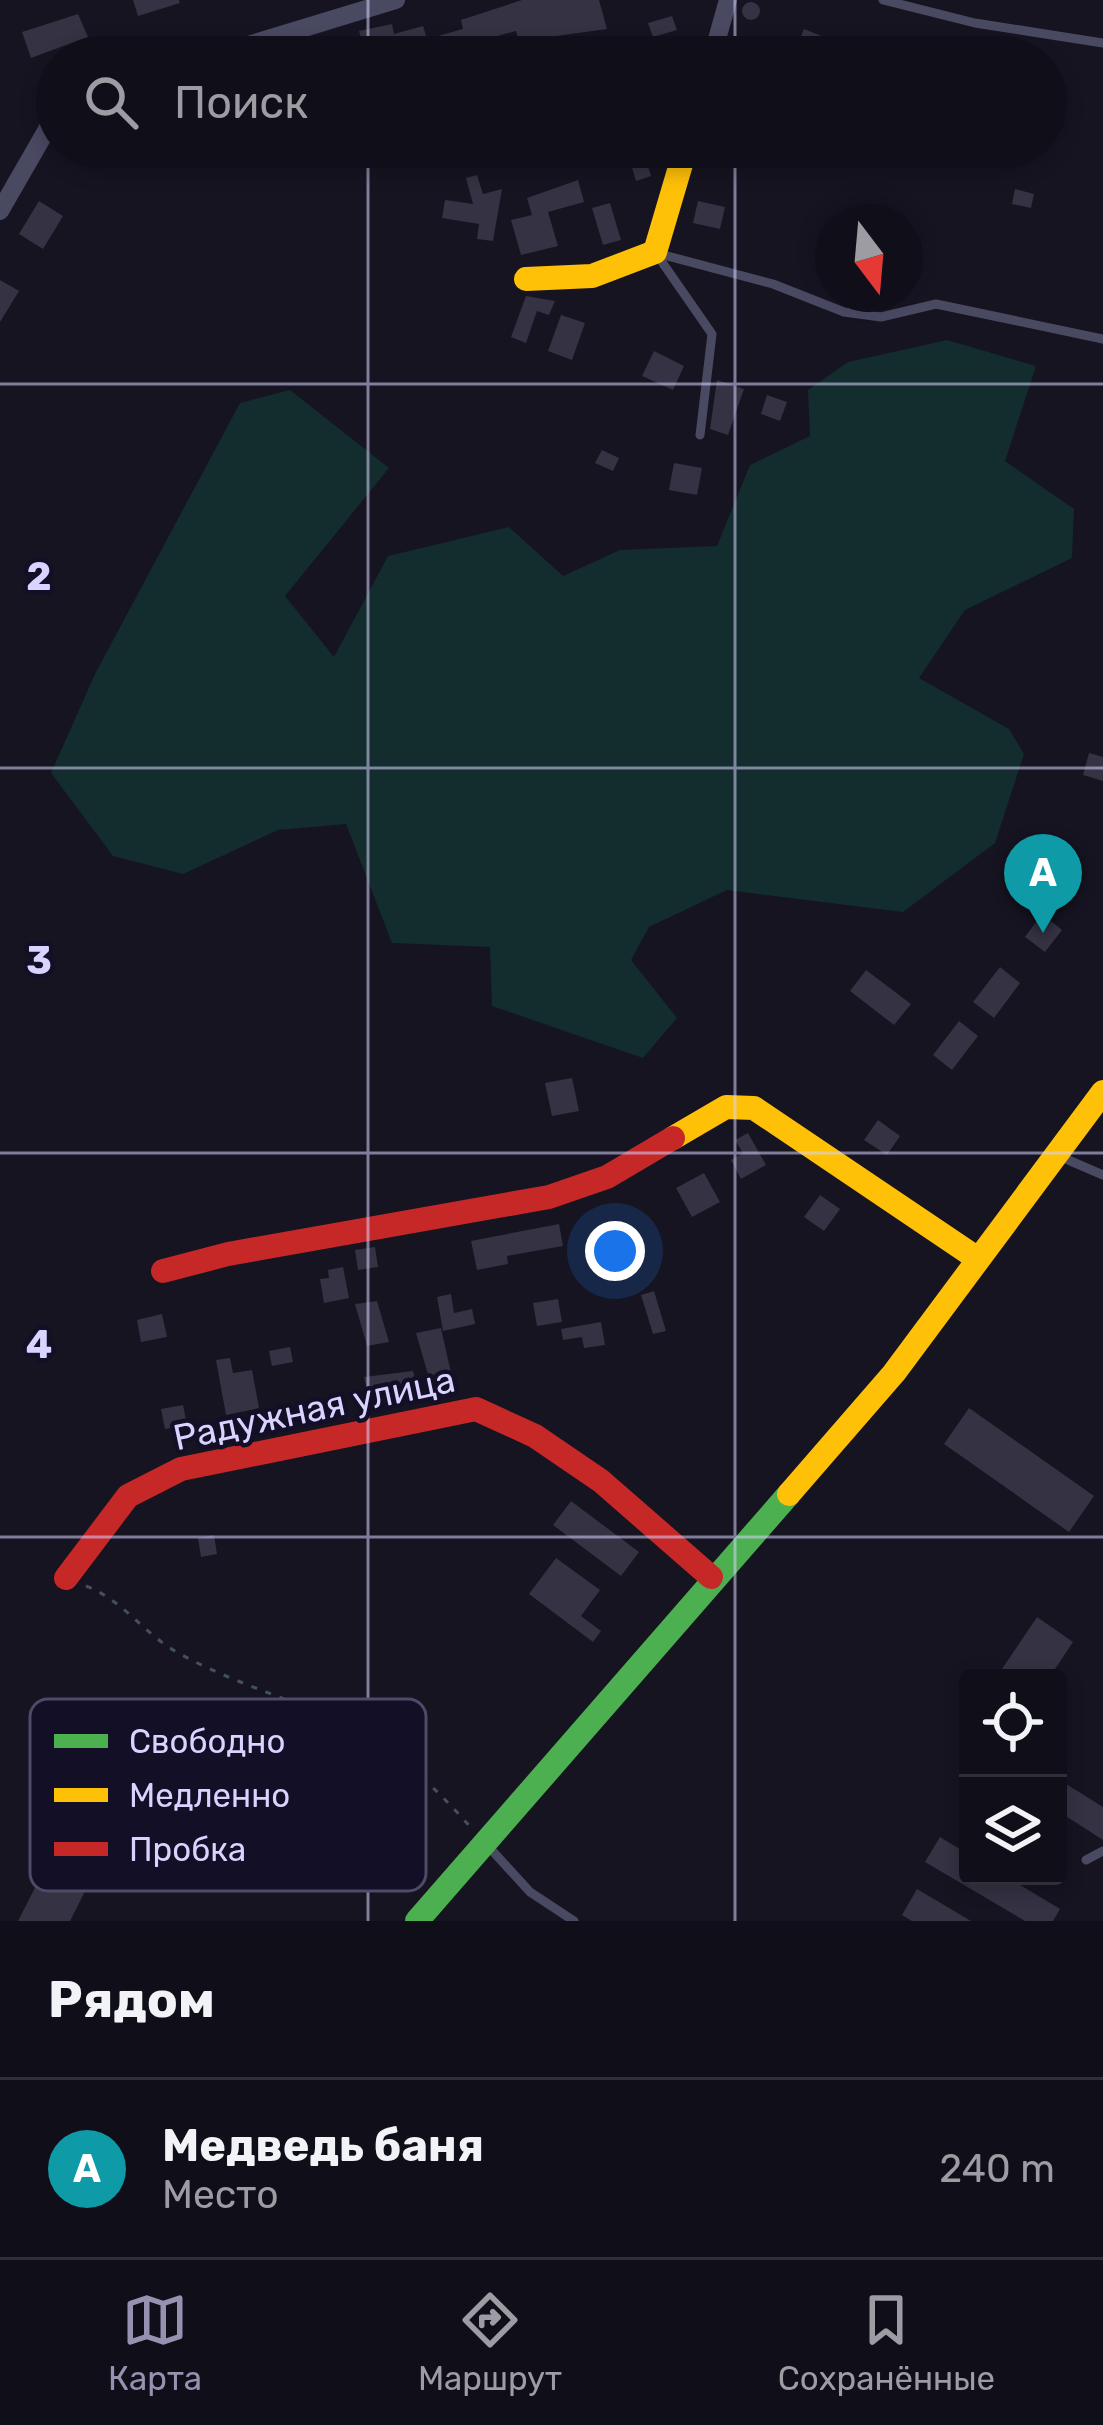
<!DOCTYPE html>
<html lang="ru">
<head>
<meta charset="utf-8">
<style>
  :root { --surface:#100f19; --page:#1e1d26; --text:#f1f3f6; --muted:#9c9ca2; --line:#302f38; --accent:#9591b1 }
  body { margin:0; font-family:Rubik,sans-serif; background:var(--page); color:var(--text) }
  .controls { position:absolute; right:36px; bottom:36px; display:grid; overflow:hidden; border-radius:12px; box-shadow:0 6px 18px #0003 }
  .controls button { width:108px; height:108px; display:grid; place-items:center; padding:0; border:0; border-bottom:3px solid var(--line); background:var(--surface); color:var(--text); font:60px sans-serif }
  .compass { position:absolute; left:815px; top:204px; width:108px; height:108px; border-radius:50%; background:var(--surface); box-shadow:0 6px 18px #0003; rotate:164deg }
  .you { position:absolute; left:615px; top:1251px; width:42px; height:42px; margin:-30px; border:9px solid #fff; border-radius:50%; background:#1a73e8; box-shadow:0 0 0 18px #1a73e833 }
  .badge { display:grid; place-items:center; width:78px; height:78px; border-radius:50%; background:var(--accent); color:#fff; font-size:39px; font-weight:700 }
  .pin { position:absolute; translate:-50% -99px; filter:drop-shadow(0 3px 6px #0008) }
  .pin::after { content:''; position:absolute; top:63px; width:42px; height:36px; background:inherit; clip-path:polygon(0 0,100% 0,50% 100%) }
  .list { margin:0; padding:0; list-style:none }
  h2 { display:flex; justify-content:space-between; align-items:center; height:156px; margin:0; padding:0 48px; font-size:51px }
  h2 small { font-size:39px; font-weight:400; color:var(--muted) }
  .list li { display:grid; grid-template-columns:78px 1fr auto; gap:36px; align-items:center; box-sizing:border-box; height:180px; padding:0 48px; border-top:3px solid var(--line) }
  .list b { display:block; font-size:45px; white-space:nowrap }
  .list p { margin:0; font-size:39px; white-space:nowrap; color:var(--muted) }
  .list em { font-size:39px; font-style:normal; color:var(--muted) }
  .icon { flex:none; width:66px; height:66px; fill:none; stroke:currentColor; stroke-width:2; stroke-linecap:round; stroke-linejoin:round }
  .map { position:relative; flex:none; width:1103px; height:1921px; overflow:hidden }
  .search { position:absolute; background:var(--surface); box-shadow:0 6px 18px #0003; left:36px; right:36px; top:36px; height:132px; display:flex; align-items:center; gap:30px; box-sizing:border-box; padding:0 42px; border-radius:66px; color:var(--muted); font-size:45px }
  .sheet { height:336px; background:var(--surface) }
  nav { display:flex; justify-content:space-around; align-items:center; box-sizing:border-box; height:168px; border-top:3px solid var(--line); background:var(--surface); font-size:33px; color:var(--muted) }
  nav a { display:grid; justify-items:center; gap:6px }
  nav .on { color:var(--accent) }
  .map>svg:first-child { display:block }
</style>
</head>
<body>
<div class="map">
<svg width="1103" height="1921" viewBox="0 0 1103 1921">
  <rect width="100%" height="100%" fill="#161421"/>
  <path fill="#132c2d" d="M947,340L1036,366L1005,461L1074,509L1072,558L965,610L919,678L1009,729L1024,754L995,843L903,912L727,890L649,927L631,960L677,1018L643,1058L492,1006L490,947L392,943L346,824L278,830L183,874L113,856L51,773L95,674L240,403L290,390L389,468L285,596L334,657L388,556L509,527L563,576L620,550L717,546L750,465L810,436L808,390L848,362Z"/>
  <path fill="#343243" d="M133,0H179L180,3L138,16Z
    M522,0H599L607,29L534,39L537,50L523,54L516,31L490,38L493,48L460,57H415L414,52L324,57L362,42L359,31L392,24L394,34L423,26L427,39L463,29L461,20Z
    M742 11a9 9 0 1 1 18 0a9 9 0 1 1-18 0Z
    M78,14L88,37L31,58L22,32Z
    M672,16L677,30L653,37L648,23Z
    M804,29L834,41L827,57H793Z
    M76,147H112L103,163Z
    M626,147H642L651,176L636,181Z
    M477,175L483,194L502,189L493,241L477,239L479,224L442,218L445,200L473,204L466,178Z
    M578,180L584,202L548,212L558,246L521,255L511,220L532,215L527,198Z
    M1015,189L1034,194L1031,208L1012,204Z
    M39,201L63,216L43,249L19,234Z
    M698,201L725,207L720,229L693,223Z
    M610,203L621,240L603,245L592,208Z
    M0,280L19,291L0,322Z
    M526,296L555,301L549,315L537,311L526,343L511,337Z
    M561,315L585,323L572,360L548,351Z
    M654,351L684,366L673,390L642,376Z
    M717,380L744,389L728,435L710,429Z
    M767,395L787,402L780,421L761,414Z
    M602,450L619,458L613,471L595,463Z
    M674,463L702,468L697,495L669,490Z
    M1089,753L1103,757V781L1083,775Z
    M1042,914L1062,930L1045,952L1025,937Z
    M1000,967L1020,983L994,1018L973,1002Z
    M866,970L911,1004L894,1025L850,991Z
    M959,1021L978,1036L952,1070L933,1055Z
    M572,1078L579,1111L552,1116L545,1083Z
    M878,1120L900,1136L887,1155L864,1140Z
    M748,1133L766,1165L741,1179L731,1160L743,1153L735,1140Z
    M704,1173L720,1202L692,1217L676,1188Z
    M820,1195L840,1209L824,1231L804,1217Z
    M559,1224L563,1246L507,1256L508,1264L477,1270L471,1241Z
    M375,1247L378,1267L358,1270L355,1250Z
    M343,1267L349,1298L324,1303L320,1279L329,1278L328,1270Z
    M654,1291L666,1331L653,1334L641,1295Z
    M451,1294L454,1313L472,1309L475,1324L443,1331L437,1297Z
    M558,1299L562,1322L537,1326L533,1303Z
    M377,1301L389,1342L367,1346L355,1304Z
    M162,1314L167,1337L141,1342L137,1320Z
    M601,1322L605,1345L584,1348L582,1337L563,1340L561,1329Z
    M441,1328L451,1373L429,1378L416,1333Z
    M290,1347L293,1362L272,1366L269,1351Z
    M230,1358L233,1373L252,1370L259,1408L226,1415L216,1360Z
    M413,1371L418,1390L402,1394L400,1387L368,1394L364,1377Z
    M183,1405L187,1425L165,1429L161,1409Z
    M969,1408L1094,1496L1069,1532L944,1444Z
    M571,1501L639,1552L621,1576L553,1525Z
    M214,1535L217,1554L201,1557L198,1538Z
    M556,1558L600,1590L581,1616L601,1631L593,1642L529,1594Z
    M1037,1617L1073,1642L1049,1678H996Z
    M1058,1779L1103,1807V1840L1058,1811Z
    M67,1825L108,1846L70,1921H18Z
    M940,1837L968,1854V1876H1005L1060,1909L1053,1921H1025L925,1862Z
    M917,1889L971,1921H912L902,1915Z"/>
  <g fill="none" stroke-linecap="round" stroke-linejoin="round">
    <path stroke="#44505f" stroke-width="3" stroke-dasharray="6 9" stroke-linecap="butt" d="M86,1586C125,1601 145,1636 182,1655C244,1689 317,1705 377,1743C413,1766 445,1798 473,1830"/>
    <path stroke="#4a4962" stroke-width="9" d="M883,0L975,23L1103,43
      M655,252L712,334L700,435
      M656,253L773,284L844,312L881,317L936,304L1103,339
      M1059,1156L1103,1175
      M488,1846L530,1892L574,1921
      M1086,1860L1103,1851"/>
    <path stroke="#4a4962" stroke-width="18" d="M209,57L396,0
      M712,57L728,0
      M0,211L57,112"/>
    <path stroke="#4caf50" stroke-width="24" d="M417,1921L789,1494"/>
    <path stroke="#ffc107" stroke-width="24" d="M526,279L592,276L655,252L686,147
      M673,1138L726,1107L754,1108L978,1259
      M789,1494L894,1373L1103,1092"/>
    <path stroke="#c62828" stroke-width="24" d="M163,1271L228,1254L549,1197L607,1177L673,1138
      M66,1578L128,1496L181,1469L476,1409L535,1436L601,1481L711,1577"/>
  </g>
  <path fill="none" stroke="#d9d4ff" stroke-width="3" stroke-opacity="0.55" d="M368,0V57M735,0V57M368,147V1921M735,147V1921M0,384H1103M0,768H1103M0,1153H1103M0,1537H1103"/>
  <g text-anchor="middle" stroke-width="9" stroke-linejoin="round" paint-order="stroke">
    <g font-size="36" fill="#d9d4ff" stroke="#130f26">
      <text transform="translate(314 1408) rotate(-12)" y="13">Радужная улица</text>
    </g>
  </g>
  <rect x="30" y="1699" width="396" height="192" rx="18" fill="#130f26" stroke="#4e4a67" stroke-width="3"/>
  <rect x="54" y="1734" width="54" height="14" fill="#4caf50"/>
  <rect x="54" y="1788" width="54" height="14" fill="#ffc107"/>
  <rect x="54" y="1842" width="54" height="14" fill="#c62828"/>
  <g font-size="33" fill="#d9d4ff">
    <text x="129" y="1753">Свободно</text>
    <text x="129" y="1807">Медленно</text>
    <text x="129" y="1861">Пробка</text>
  </g>
  <g font-size="39" text-anchor="middle" font-weight="bold" fill="#d9d4ff" stroke="#130f26" stroke-width="9" stroke-linejoin="round" paint-order="stroke">
    <text x="39" y="590">2</text>
    <text x="39" y="974">3</text>
    <text x="39" y="1358">4</text>
  </g>
</svg>
<div class="controls">
<button><svg class="icon" aria-label="locate" viewBox="0 0 24 24"><circle cx="12" cy="12" r="6"/><path d="M12 2v4M12 18v4M2 12h4M18 12h4"/></svg></button>
<button><svg class="icon" aria-label="layers" viewBox="0 0 24 24"><path d="M12 4l9 5-9 5-9-5zM3 14l9 5 9-5"/></svg></button>
</div>
<svg class="compass" viewBox="-18 -18 36 36"><path d="M0-13l5 13h-10z" fill="#e53935"/><path d="M0 13l5-13h-10z" fill="#9c9ca2"/></svg>
<div class="you"></div>
<div class="pin badge" style="left:1043px;top:933px;background:#0f9aa8">A</div>
<div class="search"><svg class="icon" aria-label="search" viewBox="0 0 24 24"><circle cx="10" cy="10" r="6"/><path d="M15 15l6 6"/></svg>Поиск</div>
</div>
<section class="sheet">
<h2>Рядом<small></small></h2>
<ul class="list">
<li><span class="badge" style="background:#0f9aa8">A</span><div><b>Медведь баня</b><p>Место</p></div><em>240 m</em></li>
</ul>
</section>
<nav>
<a class="on"><svg class="icon" aria-label="map" viewBox="0 0 24 24"><path d="M3 6l6-2 6 2 6-2v14l-6 2-6-2-6 2zM9 4v14M15 6v14"/></svg>Карта</a>
<a><svg class="icon" aria-label="directions" viewBox="0 0 24 24"><path d="M12 3l9 9-9 9-9-9zM9 14v-3h6M13 9l2 2-2 2"/></svg>Маршрут</a>
<a><svg class="icon" aria-label="saved" viewBox="0 0 24 24"><path d="M7 4h10v16l-5-4-5 4z"/></svg>Сохранённые</a>
</nav>
</body>
</html>
